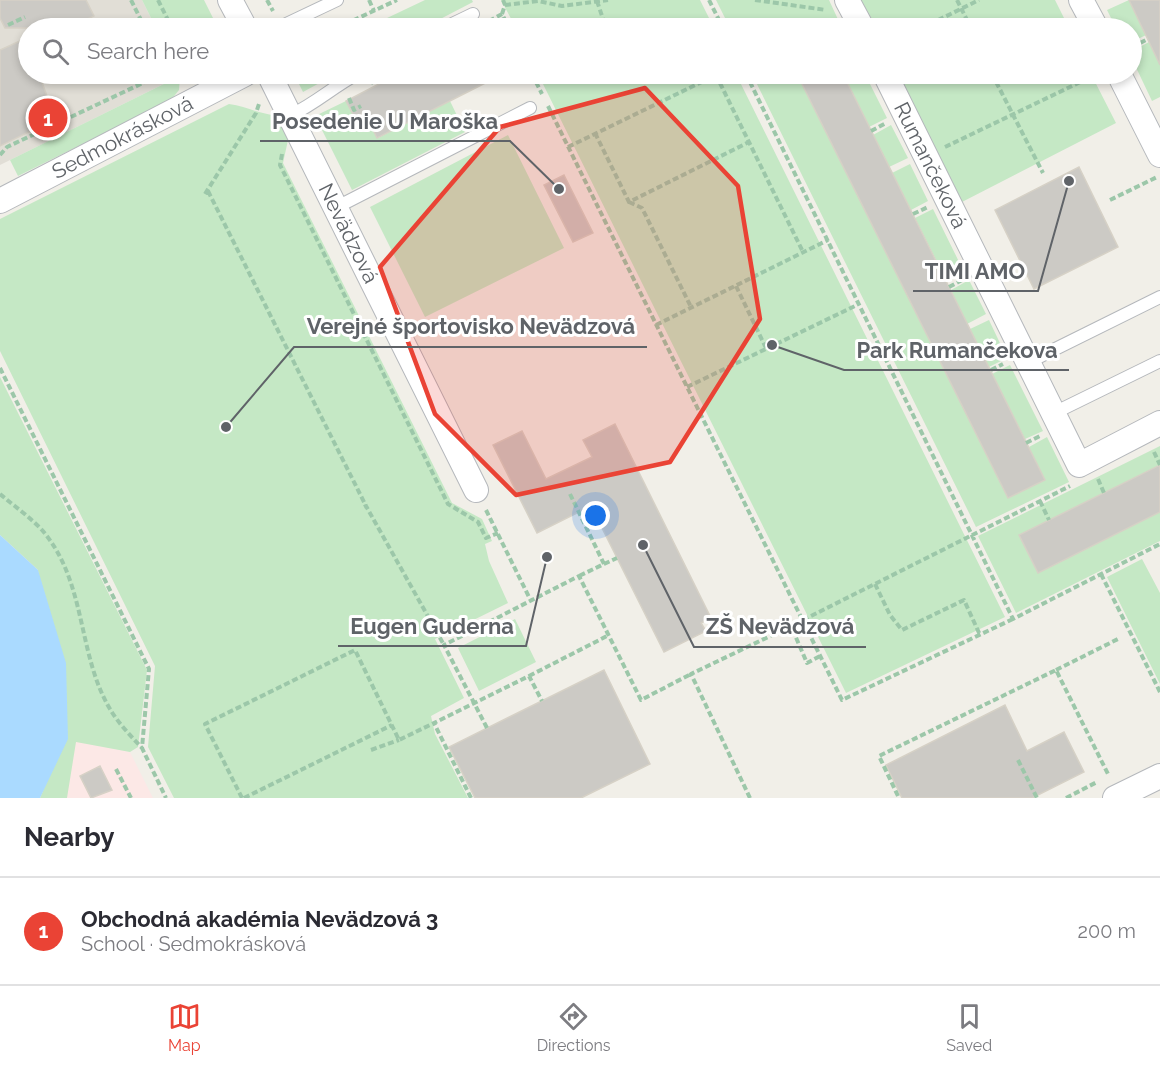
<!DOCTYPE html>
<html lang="en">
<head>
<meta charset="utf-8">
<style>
  :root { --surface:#fff; --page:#f7f7f7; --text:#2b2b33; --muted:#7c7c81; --line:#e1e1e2; --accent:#ea4335 }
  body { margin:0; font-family:Raleway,sans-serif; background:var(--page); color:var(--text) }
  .you { position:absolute; left:596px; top:516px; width:21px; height:21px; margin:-15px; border:4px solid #fff; border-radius:50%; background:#1a73e8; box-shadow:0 0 0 9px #1a73e833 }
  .badge { display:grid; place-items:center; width:39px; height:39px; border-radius:50%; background:var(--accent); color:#fff; font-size:20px; font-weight:700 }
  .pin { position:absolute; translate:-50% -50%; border:3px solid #fff; box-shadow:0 2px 6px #0006 }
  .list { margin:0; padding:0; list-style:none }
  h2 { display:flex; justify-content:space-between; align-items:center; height:78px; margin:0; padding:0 24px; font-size:26px }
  h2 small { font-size:20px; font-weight:400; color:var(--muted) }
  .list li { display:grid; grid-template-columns:39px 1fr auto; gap:18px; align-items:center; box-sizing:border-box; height:108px; padding:0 24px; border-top:2px solid var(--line) }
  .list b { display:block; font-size:22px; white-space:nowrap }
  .list p { margin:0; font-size:20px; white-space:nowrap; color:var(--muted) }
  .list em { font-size:20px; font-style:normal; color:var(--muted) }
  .icon { flex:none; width:33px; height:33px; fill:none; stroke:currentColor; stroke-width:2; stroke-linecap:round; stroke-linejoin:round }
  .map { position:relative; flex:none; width:1160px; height:798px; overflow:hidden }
  .search { position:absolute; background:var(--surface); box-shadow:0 3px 9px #0003; left:18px; right:18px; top:18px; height:66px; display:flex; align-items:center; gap:15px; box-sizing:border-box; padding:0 21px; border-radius:33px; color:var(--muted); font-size:22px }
  .sheet { height:186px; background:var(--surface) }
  nav { display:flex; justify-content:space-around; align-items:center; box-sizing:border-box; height:84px; border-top:2px solid var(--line); background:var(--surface); font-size:16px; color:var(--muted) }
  nav a { display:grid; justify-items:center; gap:3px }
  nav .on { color:var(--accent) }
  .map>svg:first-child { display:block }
</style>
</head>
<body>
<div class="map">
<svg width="1160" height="798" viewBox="0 0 1160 798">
  <rect width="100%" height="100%" fill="#f1efe8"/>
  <path fill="#e1ded6" d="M0,0H142L156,28H28V74H178L180,76L0,165Z"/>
  <path fill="#fce8e6" d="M76,741L130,752L153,798H40Z"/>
  <path fill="#c5e8c5" d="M142,0H204L218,28H156Z
    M425,0H472L473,2L423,28H366Z
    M501,0H700L714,28H516Z
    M716,0H829L842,28H821L816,20L800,28H730Z
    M859,0H1055L1069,28H875Z
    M1129,0L1146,35L1132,42V28H1116L1107,10Z
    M1149,42L1160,64V97L1152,101L1132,59V51Z
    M294,74H336L303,92Z
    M538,74H736L1005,617L846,693Z
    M752,74H797L1008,497L1044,480L1029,447L1047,437L1069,482L976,527Z
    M843,74H865L887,118L869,127Z
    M898,74H1091L1116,123L962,202Z
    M180,76L179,90L171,100L18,176L10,160Z
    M346,101L355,118L365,113L378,138L450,101L465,132L352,190L315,116Z
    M229,104C246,106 258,114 275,115L282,126L290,131L283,163L452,503L482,519L492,541L485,544L489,561L508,603L435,639L464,698L431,716L435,734L468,798H174L148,747L155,666L0,351V219Z
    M891,125L908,158L889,167L873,135Z
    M508,135L564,248L425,317L370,207Z
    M910,164L928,201L911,210L892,173Z
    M933,209L965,274L947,282L915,218Z
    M969,280L986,314L967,324L951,290Z
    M989,320L1007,358L989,367L970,329Z
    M1010,365L1043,431L1025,439L992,374Z
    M0,377L147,670L138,747L130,752L76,742L67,798H40L48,779L38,570L0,535Z
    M1160,446V541L1016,613L978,536Z
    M1142,559L1160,593V684L1107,577Z
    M515,619L536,662L479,691L458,648Z"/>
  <path fill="#aadaff" d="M0,535L38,570L66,663L68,739L40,798H0Z"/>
  <path fill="#cccac5" stroke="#d6d1c6" stroke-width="1.5" d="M0,0H86L94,16L69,28H5L0,18Z
    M1129,0H1160V65L1138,19Z
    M22,40L28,53V74H39L47,96L33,102L42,115L29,121L33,130L0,146V50Z
    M398,74H503L377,138L365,113L355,118L346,101Z
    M797,74H843L1045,480L1008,498Z
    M1079,167L1118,247L1034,289L995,210Z
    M564,175L593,233L573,242L544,185Z
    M615,424L711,618L701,623L706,631L664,652L591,506L537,533L493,445L522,431L546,479L592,457L583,440Z
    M1160,465V512L1038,573L1019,535Z
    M604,670L650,764L581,798H475L449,747Z
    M1005,705L1027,751L1064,732L1084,772L1032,798H902L886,765Z
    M100,766L112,790L91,798L80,776Z"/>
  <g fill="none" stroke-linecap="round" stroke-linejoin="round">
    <g stroke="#b5b8bc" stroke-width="14">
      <path id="lane" d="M278,28L337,0
        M444,28L473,14
        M291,115C315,104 334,86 357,74
        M337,207L530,108
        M1029,362L1160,297
        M1054,413L1160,361"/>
    </g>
    <g stroke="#b5b8bc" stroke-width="26">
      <g id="street">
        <path d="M230,0L245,28"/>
        <path d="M847,0L862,28"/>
        <path d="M1081,0L1096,28"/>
        <path id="s1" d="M269,74L476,490"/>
        <path id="s2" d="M885,74L1079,465L1160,423"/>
        <path d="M1119,74L1160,155"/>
        <path id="s3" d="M0,201L245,74"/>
        <path d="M1115,798L1160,776"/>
      </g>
    </g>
    <path stroke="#9cc7a9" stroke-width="4" stroke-dasharray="6 3" stroke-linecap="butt" d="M131,0L145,28
      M158,0L172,28
      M267,0L273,11
      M369,0L374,11
      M503,0L505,5L502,14L509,28
      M709,0L723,28
      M755,0L826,10
      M957,0L971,28
      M597,1L606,28
      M505,5L538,1L562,6L608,0
      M489,21L502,14
      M8,25L25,17
      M337,28L397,0
      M922,28L979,0
      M1132,47L1148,39
      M532,74L542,94
      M746,74L1013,619L1160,544
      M992,74L1043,173
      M716,75L803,252
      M371,83L389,74
      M349,98L354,110L361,106
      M548,106L842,700L1013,619
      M871,131L886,123
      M595,133L629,202L749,142
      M568,147L718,74
      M945,147L1097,74
      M282,154L280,165L448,504L478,522L486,538L498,533
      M0,155L7,147L162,74
      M208,191L366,506
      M205,194L256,113L259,104
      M1110,200L1157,177
      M629,202L642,208L691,307
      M913,214L928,207
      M736,286L766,348
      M949,287L962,280
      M656,325L828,240
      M0,368L149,669L142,748L166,798
      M991,370L1003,364
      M687,387L857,305
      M1026,443L1040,436
      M1154,452L1160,465
      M1098,479L1104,493
      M0,494C14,506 30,517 42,530C87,582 77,654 110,709C118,723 131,736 142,748
      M570,494L604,564L579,576
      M1040,501L1049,520
      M364,507L366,506L444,645
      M486,510L531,601
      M604,564L617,558
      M1101,574L1160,692
      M875,584L890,615L902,630L964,600L980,635
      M803,620L1070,486
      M1056,670L1120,638
      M529,676L609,635
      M487,728L444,645L579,576L641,700L691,674
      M371,750L399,740
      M1018,760L1037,798
      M116,769L131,798
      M898,796L879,756L1056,670L1109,776
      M242,798L205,724L355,650L399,740L434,723
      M244,798L392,725
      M471,798L434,723L529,676L542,701
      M750,798L691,674L791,626L807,663L820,656
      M1066,798L1097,782"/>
    <use href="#lane" stroke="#fff" stroke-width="12"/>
    <use href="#street" stroke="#fff" stroke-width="24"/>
  </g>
  <path fill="#ea4335" fill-opacity="0.2" stroke="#ea4335" stroke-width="4.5" stroke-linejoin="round" d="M645,88L738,186L760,319L670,462L516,495L435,414L380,267L500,127Z"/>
  <g text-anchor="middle" stroke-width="6" stroke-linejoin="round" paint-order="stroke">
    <g font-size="21" fill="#5f6368" stroke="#fff">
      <text dy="7" stroke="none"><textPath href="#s3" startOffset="138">Sedmokrásková</textPath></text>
      <text dy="7" stroke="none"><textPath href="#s2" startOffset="102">Rumančeková</textPath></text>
      <text dy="7" stroke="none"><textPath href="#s1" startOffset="178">Nevädzová</textPath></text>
    </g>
  </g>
  <path fill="none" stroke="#5f6368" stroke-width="2" d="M559 189L510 141H260M1069 181L1038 291H913M226 427L294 347H647M772 345L844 370H1069M547 557L526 646H338M643 545L694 647H866"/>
  <g fill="#5f6368" stroke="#fff" stroke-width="2">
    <circle cx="559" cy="189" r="6"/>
    <circle cx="1069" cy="181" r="6"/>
    <circle cx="226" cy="427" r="6"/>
    <circle cx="772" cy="345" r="6"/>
    <circle cx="547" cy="557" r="6"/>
    <circle cx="643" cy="545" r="6"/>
  </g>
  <g font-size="22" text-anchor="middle" font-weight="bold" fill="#5f6368" stroke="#fff" stroke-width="6" stroke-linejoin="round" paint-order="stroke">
    <text x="385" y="129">Posedenie U Maroška</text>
    <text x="975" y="279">TIMI AMO</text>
    <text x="471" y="334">Verejné športovisko Nevädzová</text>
    <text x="957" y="358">Park Rumančekova</text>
    <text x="432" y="634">Eugen Guderna</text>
    <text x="780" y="634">ZŠ Nevädzová</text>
  </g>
</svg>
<div class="you"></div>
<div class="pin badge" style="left:48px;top:118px">1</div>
<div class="search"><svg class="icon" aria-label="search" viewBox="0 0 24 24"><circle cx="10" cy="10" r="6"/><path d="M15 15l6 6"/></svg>Search here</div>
</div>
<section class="sheet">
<h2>Nearby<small></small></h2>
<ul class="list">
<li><span class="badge">1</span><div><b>Obchodná akadémia Nevädzová 3</b><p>School · Sedmokrásková</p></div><em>200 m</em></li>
</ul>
</section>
<nav>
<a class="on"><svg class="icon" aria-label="map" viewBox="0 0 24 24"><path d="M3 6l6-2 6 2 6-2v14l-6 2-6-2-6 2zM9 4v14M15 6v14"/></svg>Map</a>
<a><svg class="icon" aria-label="directions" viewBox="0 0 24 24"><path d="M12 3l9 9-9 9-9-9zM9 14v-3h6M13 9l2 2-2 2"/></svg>Directions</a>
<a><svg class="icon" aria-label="saved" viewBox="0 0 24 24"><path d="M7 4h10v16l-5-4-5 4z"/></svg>Saved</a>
</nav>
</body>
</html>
